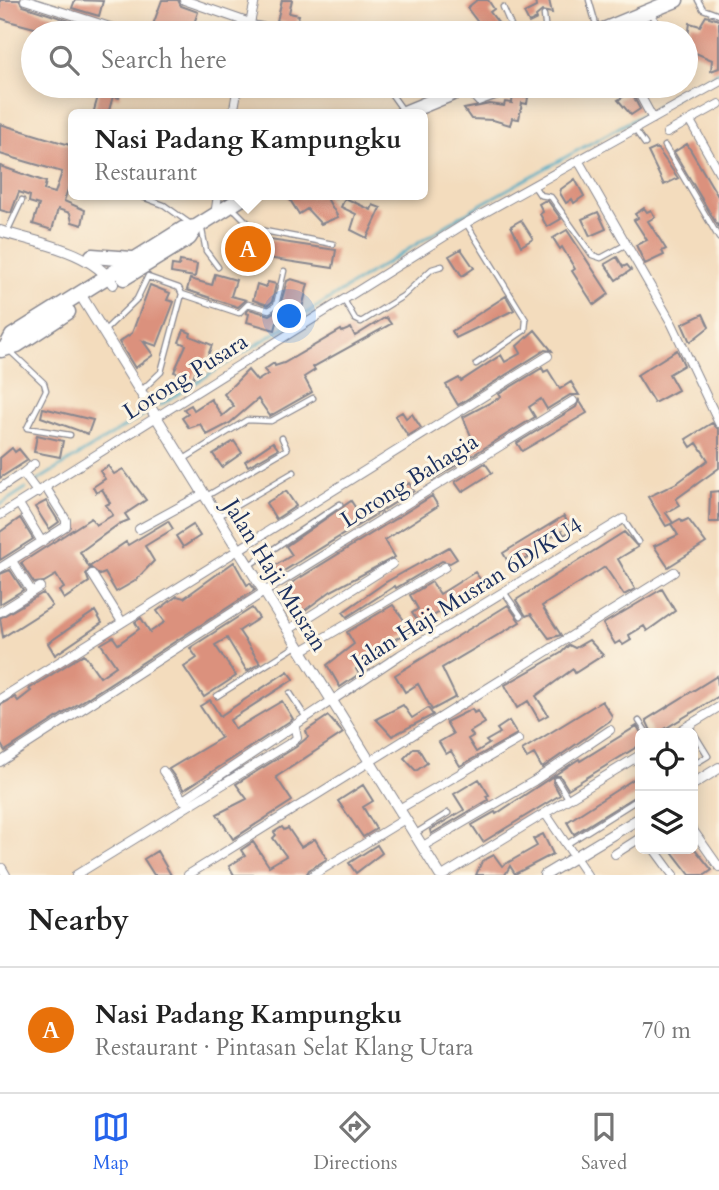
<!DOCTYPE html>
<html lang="en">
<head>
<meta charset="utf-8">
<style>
  :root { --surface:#fff; --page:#f2f2f2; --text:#222; --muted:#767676; --line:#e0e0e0; --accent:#2563eb }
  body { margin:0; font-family:Cardo,serif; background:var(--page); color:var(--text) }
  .controls { position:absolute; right:21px; bottom:21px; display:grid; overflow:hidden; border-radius:10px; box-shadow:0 4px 18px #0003 }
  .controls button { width:63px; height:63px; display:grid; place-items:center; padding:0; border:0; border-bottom:2px solid var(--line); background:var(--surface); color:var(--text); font:35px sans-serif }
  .you { position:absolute; left:290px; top:317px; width:24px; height:24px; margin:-18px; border:5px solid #fff; border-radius:50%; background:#1a73e8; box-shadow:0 0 0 10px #1a73e833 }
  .badge { display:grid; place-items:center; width:46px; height:46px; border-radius:50%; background:var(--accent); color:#fff; font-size:23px; font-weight:700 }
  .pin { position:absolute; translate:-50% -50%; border:4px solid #fff; box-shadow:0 2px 7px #0006 }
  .popup { position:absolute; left:68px; top:109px; width:360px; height:91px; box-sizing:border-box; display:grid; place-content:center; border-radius:10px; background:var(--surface); filter:drop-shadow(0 2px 5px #0005); font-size:23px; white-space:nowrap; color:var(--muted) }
  .popup b { font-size:26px; color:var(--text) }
  .popup::after { content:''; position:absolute; left:50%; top:100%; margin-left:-14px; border:14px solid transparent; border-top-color:var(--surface) }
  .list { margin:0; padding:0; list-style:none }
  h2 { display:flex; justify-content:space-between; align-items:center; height:91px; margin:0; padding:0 28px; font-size:30px }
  h2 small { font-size:23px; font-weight:400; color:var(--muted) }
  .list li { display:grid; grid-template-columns:46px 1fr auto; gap:21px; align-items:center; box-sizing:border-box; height:126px; padding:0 28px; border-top:2px solid var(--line) }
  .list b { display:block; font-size:26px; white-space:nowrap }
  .list p { margin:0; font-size:23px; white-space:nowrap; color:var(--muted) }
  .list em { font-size:23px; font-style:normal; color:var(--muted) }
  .icon { flex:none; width:38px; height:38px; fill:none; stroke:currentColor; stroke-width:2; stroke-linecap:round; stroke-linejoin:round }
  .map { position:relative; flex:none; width:719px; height:875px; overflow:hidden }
  .search { position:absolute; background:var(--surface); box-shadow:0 4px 18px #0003; left:21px; right:21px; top:21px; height:77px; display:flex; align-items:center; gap:18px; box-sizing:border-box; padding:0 24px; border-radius:38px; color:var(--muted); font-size:26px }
  .sheet { height:217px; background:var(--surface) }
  nav { display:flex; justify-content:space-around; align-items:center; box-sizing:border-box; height:98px; border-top:2px solid var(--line); background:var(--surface); font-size:19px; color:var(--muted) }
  nav a { display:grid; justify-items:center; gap:4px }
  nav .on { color:var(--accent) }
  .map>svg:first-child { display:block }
</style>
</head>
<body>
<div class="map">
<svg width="719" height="875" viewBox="0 0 719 875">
  <rect width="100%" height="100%" fill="#fcf5e5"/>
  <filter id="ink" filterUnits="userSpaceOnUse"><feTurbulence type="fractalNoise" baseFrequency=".0143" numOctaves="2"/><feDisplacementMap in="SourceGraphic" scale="14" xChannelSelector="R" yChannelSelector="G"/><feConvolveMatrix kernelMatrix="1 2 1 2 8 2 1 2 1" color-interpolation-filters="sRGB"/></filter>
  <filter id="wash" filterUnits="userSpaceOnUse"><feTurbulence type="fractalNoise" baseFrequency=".00686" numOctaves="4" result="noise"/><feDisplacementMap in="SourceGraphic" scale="28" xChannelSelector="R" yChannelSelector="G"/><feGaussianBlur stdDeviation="1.57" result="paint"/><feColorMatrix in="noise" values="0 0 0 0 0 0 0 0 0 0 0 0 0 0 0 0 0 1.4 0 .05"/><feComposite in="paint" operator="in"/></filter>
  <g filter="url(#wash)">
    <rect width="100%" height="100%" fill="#f3dcbd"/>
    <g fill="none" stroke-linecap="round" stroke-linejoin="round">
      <path stroke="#44a9c4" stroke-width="2.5" d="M654,108L719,72
        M159,406L474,208L643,114
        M37,481L147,413
        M0,505L26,488"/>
    </g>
    <g id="blocks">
      <path fill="#db917d" d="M0,0H19L23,6L95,29L93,33H53L12,22L0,18Z
        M75,0L103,1L99,16L72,8Z
        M162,0H178L181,6L198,12L192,29L179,24L175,33H150Z
        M282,0H292L289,13L299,15L296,26L277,21Z
        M477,0H488L494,9L490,12L506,33H486L467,8Z
        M535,0H549L552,13L542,11L536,16L537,19L529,23L524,13L536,7Z
        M706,16L719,20V68L711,71L712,60L686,49L690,23L700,26Z
        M101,86L121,89L119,98L113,96L108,114H93Z
        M631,92L640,109L631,115L618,100Z
        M513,94L528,97L527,104L522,103L519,119L512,118L510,125L493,120L471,119L464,109L490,104L504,106L505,102L512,103Z
        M0,124L73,146V175L64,201L85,210L82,225L72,222L70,213L58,209L52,230L33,224L39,205L29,202L30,196L19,192L11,213L0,210V166L46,182L44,190L55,193L62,172L0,154Z
        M687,144L719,198V228L674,152Z
        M657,148L678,178L664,185L648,152Z
        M575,179L584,196L574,203L572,199L566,203L560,193L561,189Z
        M287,195H298L300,198L325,195L338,217L321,224L307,209L299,214Z
        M345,198L371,210L373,205L381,208L367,238L351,230L356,214L341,207Z
        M544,201H548L561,219L547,227L540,214L543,212L539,204Z
        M644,208L647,212L651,210L655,217L648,221L666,249L662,251L664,255L645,264L636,245L647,240L634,220L638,218L635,214Z
        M598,212L606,229L590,236L582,219Z
        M521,220L533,239L521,246L511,226Z
        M567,230L609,294L594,305L572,271L575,269L562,247L560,249L553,238Z
        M270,240L336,250L333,268L267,258Z
        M461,249L474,268L462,276L449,256Z
        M617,257L623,267L627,265L631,270L616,280L605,264Z
        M180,261L197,264L195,277L171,273L172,265L179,266Z
        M215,274L236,280L231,296L246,300L238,307L187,290L190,279L212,285Z
        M291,279L308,284L301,312L281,307L275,330L247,322L249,314L246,313L249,309L269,315L279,309L287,281Z
        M268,282L276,284L272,302L268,305L253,300L257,284L266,287Z
        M150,285L170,293L167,300L174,302L157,346L143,341L153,355L135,368L119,342L132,333Z
        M506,296L514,310L456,338L452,331Z
        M703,314L709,327L690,342L682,324Z
        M386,317L391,324L313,367L315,370L304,377L312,392L270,416L258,399L230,423L207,435L200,424L189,428L182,418L188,414L184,409L191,405L194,410L211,399L222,416L234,406L224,394L248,370L257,381L268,374L264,370L274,363L275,366L284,363L341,330L342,332L351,328L355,336Z
        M184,330L191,333L190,336L212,345L206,360L201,358L192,380L188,378L186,383L178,379L180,374L174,372L186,345L179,342Z
        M535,330L552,351L545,350L458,405L446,385L459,378L461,381L501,355L505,362L521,353L517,346Z
        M677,350L684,365L669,374L678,390L654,403L637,375Z
        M542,368L544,372L548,370L560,389L571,382L579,395H570L547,409L541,399L529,407L535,417L432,480L427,472L474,443L463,417L501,397L499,394Z
        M579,400L587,413L522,451L517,443L576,407Z
        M43,408L93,420L88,434L41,417Z
        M402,412L406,418L412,414L421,428L408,436L395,416Z
        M712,423L719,430V468L676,499L680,505L666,513L673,523L666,526L648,497L677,483L708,460L697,443L691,447L686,439Z
        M37,435L63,441L60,457L34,452Z
        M234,441L242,453L222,467L213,454Z
        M273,442L278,449L248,466L245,461Z
        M12,448L15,452L19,449L28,460L0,478V458Z
        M485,463L492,473L462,492L455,482Z
        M108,466L114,474L123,469L146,500L125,514L129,520L119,524L80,552L89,567L126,542L128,545L168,521L173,529L145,546L154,561L135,581L116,592L105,573L100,575L91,568L86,574L89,582L64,599L59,591L64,588L56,575L44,582L34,583L21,563L91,518L96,525L113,515L106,505L110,503L102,489L96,493L93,487L105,479L100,471Z
        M409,483L414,491L277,575L273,567L292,555L286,546L351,501L359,513Z
        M286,491L296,506L276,519L266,503Z
        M719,491V522H709L710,492Z
        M432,496L438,506L385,540L395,557L331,591L297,616L284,590L290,584Z
        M46,501L59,522L49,529L35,507Z
        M564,516L572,530L564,535L562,531L540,544L542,546L527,555L529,558L510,565L503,553Z
        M20,518L33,539L0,560V532Z
        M680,519L682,522L688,519L706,543L668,567L654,546L678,535L671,524Z
        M193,525L200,536L183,547L176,536Z
        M624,532L638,547L618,559L635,589L624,595L605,567L542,606L561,635L549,638L531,614L526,616L516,600Z
        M449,547L457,559L450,563L442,561L396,588L395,586L347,617L343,612L386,582Z
        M234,562L247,585L250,583L255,590L5,751L0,743V705L15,697L18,701L31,691L29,689L84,654L100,677L116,666L101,644L113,637L118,644L139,629L135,622L141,618L150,632L165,622L157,611L177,596L184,598Z
        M10,570L23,590L0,604V574Z
        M475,572L483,583L481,587L420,624L412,613L418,609L410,595L432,582L440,594Z
        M662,589L675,611L647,631L644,626L629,635L631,640L623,645L620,641L615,644L603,624Z
        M43,593L52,606L3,637L0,618Z
        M393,605L412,631L387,643L389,646L356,669L359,674L340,687L327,665L354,644L347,632Z
        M508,605L520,622L442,668L456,697L432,710L418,684L405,692L395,675Z
        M252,608L259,618L239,631L260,663L247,671L227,638L215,645L236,676L204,697L184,667L197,658L190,648Z
        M95,611L102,623L55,655L48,643Z
        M589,640L603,655L575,673L573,669L536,696L548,715L539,720L528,701L517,708L505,685L561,653L569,645L575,648Z
        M288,671L294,679L230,720L235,729L282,701L293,719L184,790L169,769L221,738L200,706L210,700L220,716Z
        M717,676L719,696L658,733H652L646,720Z
        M602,701L612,716L611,720L542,768L534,754L527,758L522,750Z
        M403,705L412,718L428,708L433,715L392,736L376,719Z
        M472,709L474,713L478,711L485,723L470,732L473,736L468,739L476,752L489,744L486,741L500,733L497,729L509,721L517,734L460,766L451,751L446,754L439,742L453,734L446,722Z
        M328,716L343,733L276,777L292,801L233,839L217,814L247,799L236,784L296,747L308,737L306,731Z
        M637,726L641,733L640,745L568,789L560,776H554L553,782L560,795L483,842L472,825L495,812L496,814L579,759L580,761Z
        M414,748H418L427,763L416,771L404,758Z
        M640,775V793L574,834L567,822Z
        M479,779L489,795L486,796L488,800L431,834L430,830L464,810L454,794Z
        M363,785L373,801L363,807L376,829L363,837L338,801Z
        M282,827L284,830L288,828L301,847L315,839L327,859L309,870L306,875H234L229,866L245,856L241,850L253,842L269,866L286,856L273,838L276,835L274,832Z
        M543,834L553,854L515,874L510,866L505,875H476L482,861L494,855L502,866L537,846L533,839Z
        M377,845L382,853L356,873L349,863Z
        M670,849H695L712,870L705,875H690Z
        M157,851L171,875H154L144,859Z"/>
    </g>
  </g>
  <g filter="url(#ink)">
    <use href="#blocks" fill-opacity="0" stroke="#87868e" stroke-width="2"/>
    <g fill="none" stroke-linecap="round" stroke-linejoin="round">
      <g stroke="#87868e" stroke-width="7">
        <path id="service" d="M589,0L597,28
          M698,0L703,9L719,15
          M503,7L514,33
          M650,12L664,33
          M544,15L546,33
          M250,23L297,33
          M621,24L625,33
          M378,86L387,88L402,109
          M467,91L478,103L505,93L504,86
          M635,130L645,144
          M665,146L719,238
          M534,186L540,195L551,197L592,255L601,258L625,245
          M137,195L164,205L192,225
          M335,195L336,196
          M234,209L254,229L333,244
          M466,223L526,320L525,330L476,364
          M201,225L206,251L218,267
          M7,232L22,200
          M182,294L239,313L248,304L269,310L276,305L284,271
          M344,300L355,319L361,322L403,296L432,269L442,266
          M104,331L137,299L148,276
          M9,350L44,383L46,390L27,428L70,435
          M142,390L161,372L182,294L179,288L148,277
          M184,459L247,420L271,421L313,398
          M205,497L287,449L282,438
          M217,517L294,472
          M623,519L638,542
          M248,566L340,504
          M504,592L521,616
          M290,693L307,719
          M217,696L296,646
          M639,721L647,733
          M689,725L708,756L693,765
          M557,780L568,798
          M416,833L448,813
          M567,844L640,798"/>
      </g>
      <g stroke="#87868e" stroke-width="10">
        <path id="minor" d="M25,0L129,33
          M184,0L250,23
          M248,33L255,0
          M635,86L653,119
          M233,114L238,86
          M690,121L719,172
          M667,133L719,104
          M578,160L672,324L719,423
          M215,215L218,195
          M23,473L34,464
          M0,488L23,473L38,493
          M19,504L42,542
          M0,515L466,223L719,82
          M139,529L203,494
          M12,561L32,592
          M0,568L66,526V520L46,488
          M92,574L122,622
          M0,612L40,587
          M288,630L392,564
          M301,651L445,567
          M0,699L548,356
          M676,733L719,707
          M0,762L264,592L573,401
          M163,771L183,800L400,655L623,519
          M399,809L518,740
          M545,813L587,875
          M693,830L719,867
          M423,846L534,781L610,730
          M654,849L673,875
          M615,854L640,838
          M2,868L6,875
          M76,875L292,742L297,738L295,728
          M188,875L674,572
          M313,875L405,819
          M444,875L640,755"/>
      </g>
      <g stroke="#87868e" stroke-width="12">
        <path id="tertiary" d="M0,231C37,243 91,250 113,284
          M80,294L440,875
          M693,784L719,768
          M545,875L640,818"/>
      </g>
      <g stroke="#87868e" stroke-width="17">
        <path id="trunk" d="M596,33L676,0
          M402,114L470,86
          M92,256L132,259
          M124,278L189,238L196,227
          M6,347L12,336L183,229L196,227L247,195
          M1,350L17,345L68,312"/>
      </g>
      <use href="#service" stroke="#fff" stroke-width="4.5"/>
      <use href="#minor" stroke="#fff" stroke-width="8"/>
      <use href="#tertiary" stroke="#fff" stroke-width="10"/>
      <use href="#trunk" stroke="#fff" stroke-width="14"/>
    </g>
  </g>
  <g text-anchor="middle" stroke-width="6" stroke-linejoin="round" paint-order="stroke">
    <g font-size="23" fill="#1b2f5e" stroke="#fcf5e5">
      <text transform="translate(185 376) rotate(-32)" y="8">Lorong Pusara</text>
      <text transform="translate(409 480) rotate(-32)" y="8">Lorong Bahagia</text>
      <text transform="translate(276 575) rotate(58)" y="8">Jalan Haji Musran</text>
      <text transform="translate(467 593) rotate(-32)" y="8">Jalan Haji Musran 6D/KU4</text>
    </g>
  </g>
</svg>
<div class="controls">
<button><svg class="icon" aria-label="locate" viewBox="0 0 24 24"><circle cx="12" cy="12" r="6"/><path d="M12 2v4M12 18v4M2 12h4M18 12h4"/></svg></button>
<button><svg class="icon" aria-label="layers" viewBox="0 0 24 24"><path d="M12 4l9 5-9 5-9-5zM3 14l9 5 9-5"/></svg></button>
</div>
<div class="you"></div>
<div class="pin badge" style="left:248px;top:249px;background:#e8710a">A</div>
<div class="popup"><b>Nasi Padang Kampungku</b>Restaurant</div>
<div class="search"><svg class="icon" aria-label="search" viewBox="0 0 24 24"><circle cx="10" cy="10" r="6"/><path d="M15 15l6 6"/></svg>Search here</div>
</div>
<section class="sheet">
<h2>Nearby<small></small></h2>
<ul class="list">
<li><span class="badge" style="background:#e8710a">A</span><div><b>Nasi Padang Kampungku</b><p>Restaurant · Pintasan Selat Klang Utara</p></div><em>70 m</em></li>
</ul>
</section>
<nav>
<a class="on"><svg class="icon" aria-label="map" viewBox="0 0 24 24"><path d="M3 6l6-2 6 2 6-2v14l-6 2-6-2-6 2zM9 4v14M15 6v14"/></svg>Map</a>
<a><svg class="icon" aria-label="directions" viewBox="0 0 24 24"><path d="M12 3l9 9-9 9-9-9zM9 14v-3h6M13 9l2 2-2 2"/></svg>Directions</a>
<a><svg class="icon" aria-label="saved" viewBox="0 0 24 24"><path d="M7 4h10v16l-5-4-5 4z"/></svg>Saved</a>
</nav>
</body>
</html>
